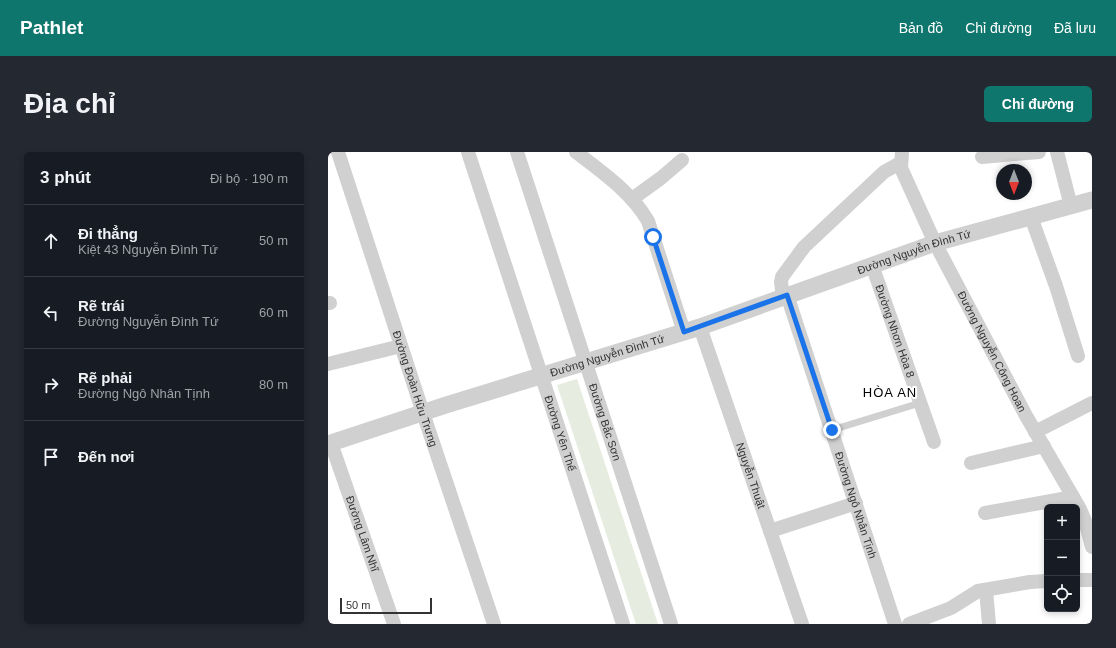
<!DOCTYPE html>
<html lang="vi">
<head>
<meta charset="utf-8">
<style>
  :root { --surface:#171b24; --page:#242831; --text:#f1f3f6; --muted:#9ea1a6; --line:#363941; --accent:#0f766e }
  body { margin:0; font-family:Helvetica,sans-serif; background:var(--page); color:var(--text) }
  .controls { position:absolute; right:12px; bottom:12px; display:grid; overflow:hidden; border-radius:6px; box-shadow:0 2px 6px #0003 }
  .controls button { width:36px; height:36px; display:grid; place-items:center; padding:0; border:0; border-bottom:1px solid var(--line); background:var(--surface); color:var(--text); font:20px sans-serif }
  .compass { position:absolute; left:668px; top:12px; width:36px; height:36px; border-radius:50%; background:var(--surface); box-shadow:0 2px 6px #0003; rotate:180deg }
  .scale { position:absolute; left:12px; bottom:10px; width:92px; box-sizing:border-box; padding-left:4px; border:2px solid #333; border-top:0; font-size:11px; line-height:14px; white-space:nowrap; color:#333; -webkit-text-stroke:3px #fff; paint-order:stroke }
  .stop { position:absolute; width:12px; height:12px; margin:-9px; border:3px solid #1a73e8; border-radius:50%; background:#fff }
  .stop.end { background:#1a73e8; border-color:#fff; box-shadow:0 1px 4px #0008 }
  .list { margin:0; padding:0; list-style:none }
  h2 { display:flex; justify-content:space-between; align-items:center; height:52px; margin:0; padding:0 16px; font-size:17px }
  h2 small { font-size:13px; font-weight:400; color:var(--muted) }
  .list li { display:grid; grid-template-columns:26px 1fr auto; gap:12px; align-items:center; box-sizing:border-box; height:72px; padding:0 16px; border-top:1px solid var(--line) }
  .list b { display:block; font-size:15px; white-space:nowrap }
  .list p { margin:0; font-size:13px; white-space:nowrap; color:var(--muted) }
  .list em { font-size:13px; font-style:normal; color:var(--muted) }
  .icon { flex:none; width:22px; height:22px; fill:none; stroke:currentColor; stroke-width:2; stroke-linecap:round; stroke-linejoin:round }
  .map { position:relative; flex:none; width:764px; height:472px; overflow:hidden; border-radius:6px }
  header { display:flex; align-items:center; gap:24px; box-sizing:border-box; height:56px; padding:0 20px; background:var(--accent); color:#fff }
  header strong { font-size:19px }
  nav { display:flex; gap:22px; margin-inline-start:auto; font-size:14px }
  .intro { display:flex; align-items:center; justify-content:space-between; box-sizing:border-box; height:96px; padding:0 24px }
  h1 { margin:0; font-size:28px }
  .button { padding:10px 18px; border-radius:6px; background:var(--accent); color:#fff; font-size:14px; font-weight:700 }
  main { display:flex; gap:24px; padding:0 24px }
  aside { flex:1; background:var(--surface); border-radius:6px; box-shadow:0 2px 6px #0003 }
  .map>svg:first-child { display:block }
</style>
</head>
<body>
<header>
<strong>Pathlet</strong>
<nav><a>Bản đồ</a><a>Chỉ đường</a><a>Đã lưu</a></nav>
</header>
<div class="intro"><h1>Địa chỉ</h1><a class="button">Chỉ đường</a></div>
<main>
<aside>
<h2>3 phút<small>Đi bộ · 190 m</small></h2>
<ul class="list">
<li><svg class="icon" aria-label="ahead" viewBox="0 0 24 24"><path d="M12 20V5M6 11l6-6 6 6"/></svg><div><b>Đi thẳng</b><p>Kiệt 43 Nguyễn Đình Tứ</p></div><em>50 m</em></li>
<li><svg class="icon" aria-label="left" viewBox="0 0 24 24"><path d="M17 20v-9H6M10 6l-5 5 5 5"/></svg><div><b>Rẽ trái</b><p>Đường Nguyễn Đình Tứ</p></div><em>60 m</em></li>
<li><svg class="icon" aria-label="right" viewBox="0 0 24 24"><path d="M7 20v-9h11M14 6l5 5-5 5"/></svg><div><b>Rẽ phải</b><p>Đường Ngô Nhân Tịnh</p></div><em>80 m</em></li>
<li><svg class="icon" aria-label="arrive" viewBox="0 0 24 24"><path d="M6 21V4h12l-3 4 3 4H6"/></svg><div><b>Đến nơi</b></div></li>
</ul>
</aside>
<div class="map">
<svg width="764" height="472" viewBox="0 0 764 472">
  <rect width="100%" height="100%" fill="#fff"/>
  <path fill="#e6ecdf" d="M249,227L330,472H308L229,233Z"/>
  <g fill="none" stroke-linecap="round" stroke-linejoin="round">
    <path stroke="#d0d0d0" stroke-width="7" d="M504,278L592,251"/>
    <g stroke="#d0d0d0" stroke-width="14">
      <path id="s1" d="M10,0L95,261L166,472"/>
      <path id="s2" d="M140,0L295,472"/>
      <path id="s3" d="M189,0L343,472"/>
      <path d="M248,0C274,20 303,40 320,69L356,180"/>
      <path id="s4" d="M574,0L573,16L607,91L697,262L752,357L757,369L764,395"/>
      <path d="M729,0L743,54"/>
      <path d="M654,5L711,0"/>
      <path d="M304,47L333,26L354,8"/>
      <path d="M703,65L728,134L750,204"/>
      <path id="s5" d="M544,113L606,290"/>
      <path id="s6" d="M459,143L567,472"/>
      <path d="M455,145L453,130L454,125L476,95L556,20L572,11"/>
      <path d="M0,151H2"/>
      <path id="s7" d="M372,175L474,472"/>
      <path d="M0,212L73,194"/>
      <path d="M707,280L764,251"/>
      <path id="s8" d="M3,291L66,472"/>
      <path d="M643,311L716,294"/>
      <path d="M657,361L745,345"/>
      <path d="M442,379L528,351"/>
      <path d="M749,428H764"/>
      <path d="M658,438L661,472"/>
      <path d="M581,472L623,456L650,439L702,430L719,429"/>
    </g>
    <path stroke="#d0d0d0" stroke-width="17" id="s9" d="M0,292L118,253L372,175L607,91L764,48"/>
  </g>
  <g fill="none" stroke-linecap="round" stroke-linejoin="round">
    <path stroke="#1a73e8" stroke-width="5" d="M325,85L356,180L459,143L504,278"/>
  </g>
  <g text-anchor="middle" stroke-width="4" stroke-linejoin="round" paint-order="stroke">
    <g font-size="11" fill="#333" stroke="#fff">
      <text dy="4" stroke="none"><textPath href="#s9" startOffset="617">Đường Nguyễn Đình Tứ</textPath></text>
      <text dy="4" stroke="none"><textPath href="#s5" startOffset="70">Đường Nhơn Hòa 8</textPath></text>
      <text dy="4" stroke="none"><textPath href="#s4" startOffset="221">Đường Nguyễn Công Hoan</textPath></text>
      <text dy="4" stroke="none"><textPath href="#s9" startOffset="293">Đường Nguyễn Đình Tứ</textPath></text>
      <text dy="4" stroke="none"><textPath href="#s1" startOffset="249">Đường Đoàn Hữu Trưng</textPath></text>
      <text dy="4" stroke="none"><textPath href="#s3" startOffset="284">Đường Bắc Sơn</textPath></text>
      <text dy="4" stroke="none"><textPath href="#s2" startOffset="296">Đường Yên Thế</textPath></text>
      <text dy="4" stroke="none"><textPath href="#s7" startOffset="157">Nguyễn Thuật</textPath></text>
      <text dy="4" stroke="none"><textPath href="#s6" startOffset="221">Đường Ngô Nhân Tịnh</textPath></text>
      <text dy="4" stroke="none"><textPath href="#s8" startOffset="96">Đường Lâm Nhĩ</textPath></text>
    </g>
    <g font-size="13" letter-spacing="1" fill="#000" stroke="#fff">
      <text x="562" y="245">HÒA AN</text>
    </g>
  </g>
</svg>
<div class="controls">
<button>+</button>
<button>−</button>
<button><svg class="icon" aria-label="locate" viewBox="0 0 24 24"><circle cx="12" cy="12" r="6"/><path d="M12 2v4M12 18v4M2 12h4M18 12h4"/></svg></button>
</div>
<svg class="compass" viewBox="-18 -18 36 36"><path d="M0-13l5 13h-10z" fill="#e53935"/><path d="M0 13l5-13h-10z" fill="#9ea1a6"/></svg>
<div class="scale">50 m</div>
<div class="stop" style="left:325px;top:85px"></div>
<div class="stop end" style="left:504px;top:278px"></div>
</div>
</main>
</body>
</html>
